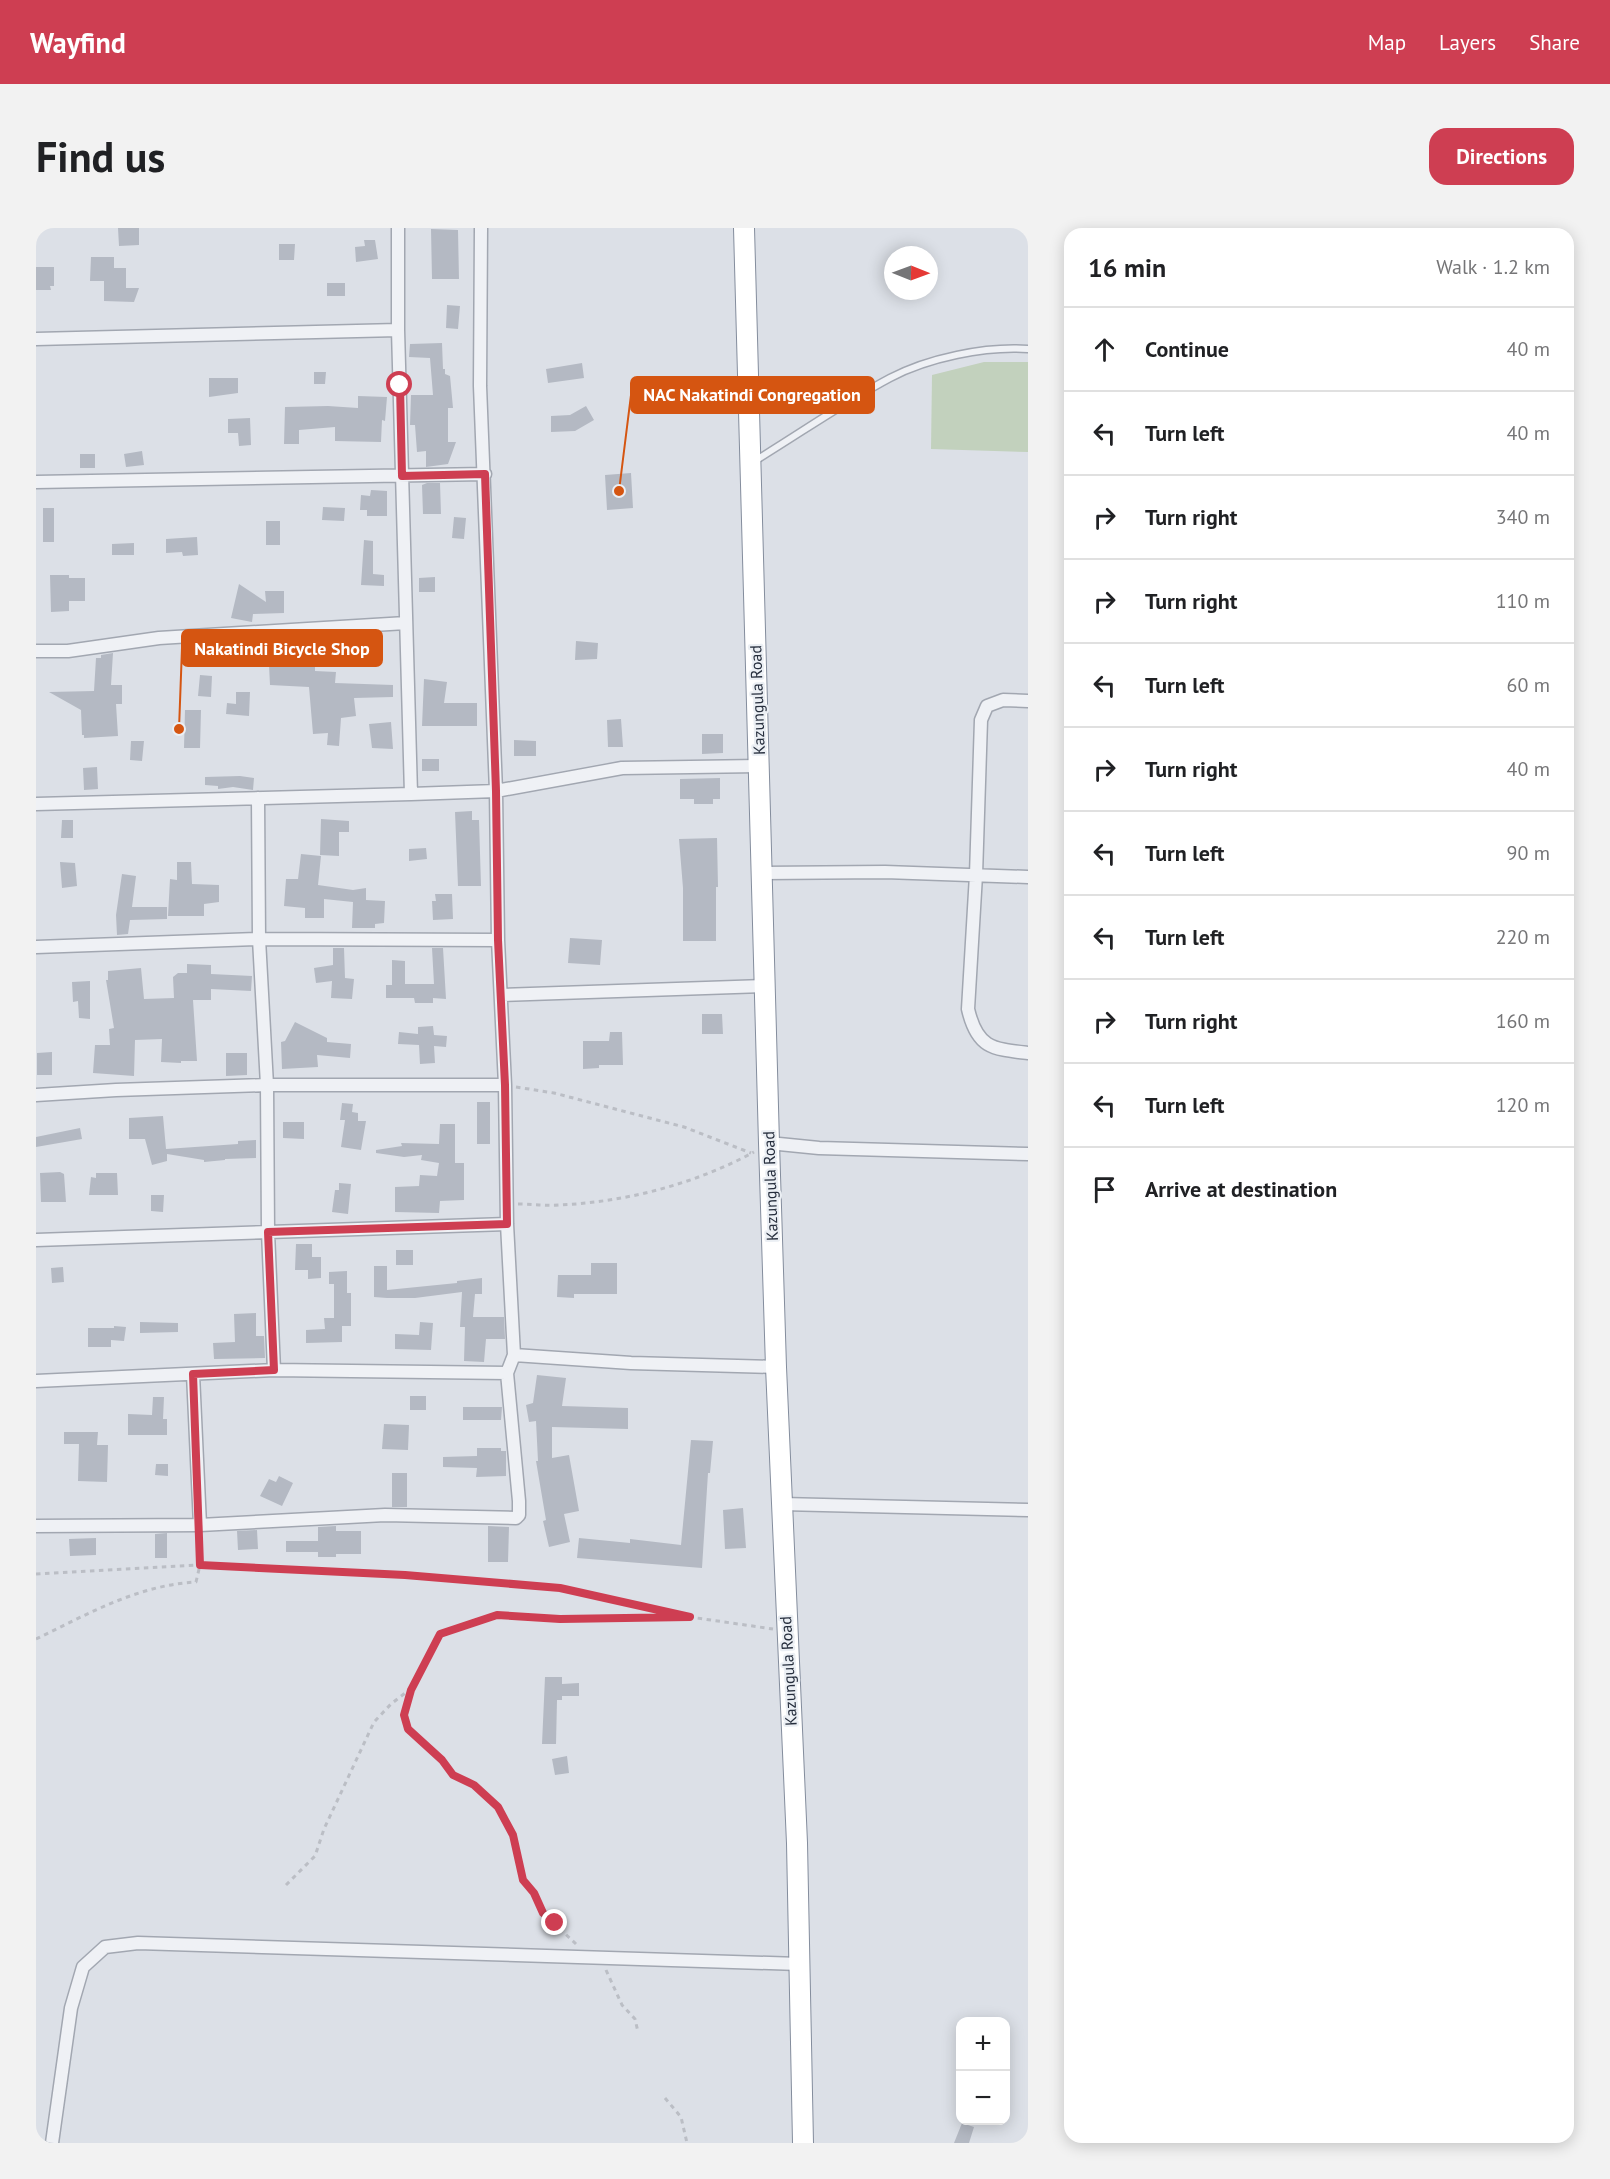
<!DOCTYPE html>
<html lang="en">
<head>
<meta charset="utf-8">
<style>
  :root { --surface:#fff; --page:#f2f2f2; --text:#202124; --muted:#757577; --line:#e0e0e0; --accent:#ce3e52 }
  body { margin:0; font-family:"PT Sans",sans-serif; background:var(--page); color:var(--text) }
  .controls { position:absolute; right:18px; bottom:18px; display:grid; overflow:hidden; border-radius:12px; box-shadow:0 3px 15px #0003 }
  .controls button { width:54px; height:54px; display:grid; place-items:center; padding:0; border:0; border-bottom:2px solid var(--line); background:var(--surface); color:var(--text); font:30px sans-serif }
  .compass { position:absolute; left:848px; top:18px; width:54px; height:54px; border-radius:50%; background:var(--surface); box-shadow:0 3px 15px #0003; rotate:91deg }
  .stop { position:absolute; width:18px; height:18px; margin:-14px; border:4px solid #ce3e52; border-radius:50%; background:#fff }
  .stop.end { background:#ce3e52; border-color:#fff; box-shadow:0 2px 6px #0008 }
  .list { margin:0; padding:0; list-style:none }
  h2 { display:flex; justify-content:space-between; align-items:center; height:78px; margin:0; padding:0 24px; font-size:26px }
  h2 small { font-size:20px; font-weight:400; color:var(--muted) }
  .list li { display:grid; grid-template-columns:39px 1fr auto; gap:18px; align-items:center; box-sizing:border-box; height:84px; padding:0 24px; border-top:2px solid var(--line) }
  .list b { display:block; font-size:22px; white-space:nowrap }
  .list em { font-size:20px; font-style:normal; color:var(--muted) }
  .icon { flex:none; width:33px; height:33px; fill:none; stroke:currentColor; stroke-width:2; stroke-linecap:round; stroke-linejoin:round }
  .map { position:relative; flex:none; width:992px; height:1915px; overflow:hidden; border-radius:18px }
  header { display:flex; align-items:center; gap:36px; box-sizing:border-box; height:84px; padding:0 30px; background:var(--accent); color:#fff }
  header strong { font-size:28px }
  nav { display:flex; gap:33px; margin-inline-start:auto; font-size:21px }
  .intro { display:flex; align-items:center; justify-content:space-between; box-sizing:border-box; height:144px; padding:0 36px }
  h1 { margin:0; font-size:42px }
  .button { padding:15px 27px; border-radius:18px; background:var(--accent); color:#fff; font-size:21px; font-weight:700 }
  main { display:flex; gap:36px; padding:0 36px }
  aside { flex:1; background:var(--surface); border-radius:18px; box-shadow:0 3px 15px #0003 }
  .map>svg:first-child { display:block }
</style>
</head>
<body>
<header>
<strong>Wayfind</strong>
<nav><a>Map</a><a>Layers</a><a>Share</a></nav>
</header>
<div class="intro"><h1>Find us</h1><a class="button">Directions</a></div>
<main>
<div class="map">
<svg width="992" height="1915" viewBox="0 0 992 1915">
  <rect width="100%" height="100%" fill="#dce0e7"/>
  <path fill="#c2d1bd" d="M948,134H992V224L895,221L896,147Z"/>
  <path fill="#b4b9c3" d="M82,0H103V17L83,18Z
    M395,1L422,2L423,51H396Z
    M328,12H339L342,31L320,34L319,19L329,18Z
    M243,16H259L258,32H243Z
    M55,29H78V40H90V60H103L98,74L68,73V53H54Z
    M0,39H18V58H14L15,62H0Z
    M291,55H309V68H291Z
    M411,77L424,78L422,101L410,100Z
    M406,115L407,141H409V146L414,148L417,180H412V214H420L412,236L390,239V223L381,224L379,197H374L375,167H397L394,130L373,129L374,116Z
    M546,135L548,150L512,155L510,141Z
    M278,144H290L289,156H278Z
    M173,150H202V165L173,169Z
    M322,168L351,169L349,193L346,192L345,214L299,213V199L263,202V216H248L249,179L292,178L322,180Z
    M550,178L558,192L539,203L515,204V188L534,187Z
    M214,190L215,217L203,218L202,205H192V191Z
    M106,223L108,237L90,239L88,226Z
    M44,226H59V240H44Z
    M595,245L597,280L571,282L569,247Z
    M391,255H404L405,286H387L386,257Z
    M335,262L351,263V288H331V282H324L325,267L334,268Z
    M287,279L309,280L308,293L286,292Z
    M7,280H18V314H7Z
    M418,289L430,290L428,311L416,310Z
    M230,293H244V317H230Z
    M161,309L162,327L147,328L146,324L130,325V311Z
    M328,312L337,313V346L348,347V358L325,357Z
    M98,315V327H76V316Z
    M14,347H33V350H49V373H33V383L15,384Z
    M399,349V364H383V350Z
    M203,356L230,374L229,363H248V385L217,386L216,394L195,390Z
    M251,411H279V443L300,444L299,455L357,457V469L318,470L320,488L305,490L303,518L291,517L292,505L277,506L273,459L234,457L233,437H238V430L251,431Z
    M540,413L562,415L561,431L539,432Z
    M77,425L75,457H86V476H80L82,508L48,510V507H46L45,482L13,464L58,463L60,430H65V427Z
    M164,447L176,448L175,469L162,468Z
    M388,451L411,454L408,475H441V498H386Z
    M200,464H214L213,488L190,486L191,475L200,476Z
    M149,482H165L164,520H148Z
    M585,491L587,519H572L571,492Z
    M355,494L357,521L336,520L333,496Z
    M666,506H687V525L666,526Z
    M478,512L500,513V528H478Z
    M95,513H108L106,533L94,532Z
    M386,531H403V543H386Z
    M61,539L62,561L48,562L47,540Z
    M204,548L218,550L217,562L197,559L182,561V558L169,557V549Z
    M684,550V571H677V576H658V571H644V551Z
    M436,583V592H443L445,658H422L419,584Z
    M285,591L313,593V604H303V628L284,627Z
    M26,592H37V610H25Z
    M681,610L682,659H680V713H647V660L643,611Z
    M390,620L391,631L373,633V621Z
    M265,626L285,628L282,657L317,662L330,660V672L349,673L348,695L339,696V700H316L317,674L288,671V690H269V680L248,678L250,651H262Z
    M24,634L39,635L41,658L26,660Z
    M141,634H155L156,656L183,657V674L168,676V688H132L134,651L141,652Z
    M86,646L100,648L96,679H131V691L94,692L92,706L81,707L80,687Z
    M399,666H416L417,691L397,692L396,673H400Z
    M534,710L566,712L564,737L532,735Z
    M297,720H308L309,750L318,751L316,771L295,770L296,753L280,755L278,740L297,737Z
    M396,720H407L410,771L397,770V775H379L378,770H350V757H356V732L369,733V756H398Z
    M151,736L175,737V746L216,748L215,763L175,761V772H157L161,833H145V835L125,834L126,811L99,812L98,848L57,845L59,817H74L73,801L78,800L70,752H72V743L105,740L108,771L138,770L137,749L142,745H151Z
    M54,753V791L43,790L42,773L37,774L36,754Z
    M666,786H686L687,806H666Z
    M259,794L291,810V814L315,816L314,830L281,827L282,839L246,841L245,814L249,813Z
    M397,798L398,807L411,808L410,819L398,818L399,835L384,836L383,817L362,816L363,804L382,806V799Z
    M574,804H586L587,837H563V840L547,841V813H573Z
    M16,824V847H1V825Z
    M190,825H211V847L190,848Z
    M441,874H454V916H441Z
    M306,875L317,876L316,884L322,885V893H330L325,922L305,919L309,892H304Z
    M127,888L130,921L202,916V913L220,912V930L189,931V932L168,934V932L131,926V933L116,937L109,911H93V890Z
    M247,894H268V911L247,910Z
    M404,896H419V935H428V972L404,973L403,985L359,984V959L383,958L384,947L401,948L403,935L385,932L386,927L368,929L340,925V922L366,918L365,915L403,916Z
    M44,900L46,911L0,919V909Z
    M24,944L28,946L30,974H5L4,945Z
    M60,945H81L82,967H53L55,949L60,950Z
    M303,955L315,956L312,986L296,984L299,962H303Z
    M115,967H128L127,984L115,983Z
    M260,1016H276V1029H285V1050L272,1051V1042H259Z
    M360,1022H377V1037H360Z
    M555,1035H581V1066H538V1070L521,1069L522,1047H555Z
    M338,1038H351V1062L421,1055V1053L446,1050V1066H439L437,1089H468L469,1111H450L448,1134L428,1133L429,1099H424L426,1064L379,1070H351V1063V1070L338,1069Z
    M27,1039L28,1054L16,1055L15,1040Z
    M311,1043V1065H315V1098H306V1114L270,1115V1102L289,1101L288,1090H298V1056H293V1044Z
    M220,1085V1108H228L229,1130L178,1131L177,1115L199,1114L198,1086Z
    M104,1094L142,1095V1104L104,1105Z
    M384,1094L397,1095L395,1122L359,1121V1106L383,1107Z
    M78,1098L90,1099L88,1113L75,1112V1119H52V1100H78Z
    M501,1147L530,1150L526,1178L592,1180V1201L516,1199V1230L533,1227L543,1283L528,1286L534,1314L513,1319L507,1293L510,1292L500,1233H502L500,1193L493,1194L490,1177L497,1175Z
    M374,1168H390V1182H374Z
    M117,1169H128L127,1191H131V1207H92V1186L116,1187Z
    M427,1179H466L465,1192H427Z
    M348,1196L373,1197L372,1222L346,1221Z
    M28,1204H62L61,1217H72L71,1254L42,1253L43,1216H28Z
    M655,1212L677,1213L674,1245H672L666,1340L541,1330L543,1310L594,1315V1311L645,1317Z
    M441,1220H465V1223H470V1248L440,1249L441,1240L407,1239V1229L441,1228Z
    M120,1236H132V1248L119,1247Z
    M356,1245H371V1279H356Z
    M243,1248L257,1255L246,1278L224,1268L233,1251L240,1254Z
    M707,1280L710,1320L689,1321L687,1282Z
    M300,1298V1303H325V1326H300V1329H282V1324H250V1313H282V1299Z
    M452,1298L473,1299L472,1334H452Z
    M221,1302L222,1321L202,1322L201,1303Z
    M131,1305V1330H119V1306Z
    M60,1310V1327L34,1328L33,1311Z
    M509,1449H526V1456L543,1455V1468H526V1472H521L520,1516H506Z
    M531,1528L533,1545L519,1547L516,1531Z
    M926,1895L938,1899L933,1915H918Z"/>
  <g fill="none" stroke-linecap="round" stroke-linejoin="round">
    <g stroke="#a2a7b1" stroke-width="9">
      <path id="service" d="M717,234C763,206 807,175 854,150C892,130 949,118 992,121"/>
    </g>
    <g stroke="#a2a7b1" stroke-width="15">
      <path id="minor" d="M362,0V102L375,566L460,563L462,712L469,857L471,996L478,1127L595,1135L740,1139
        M445,0L444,158L460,563L586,540L723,538
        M0,111L362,102
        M0,254L449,246
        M0,423H32L123,410L370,395
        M992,473L967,472L951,478L945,492L940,647L932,781C941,820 956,821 992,825
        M222,570L223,711L231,857L232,1004L238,1142
        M0,576L375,566
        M727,645L849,644L992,649
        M0,719L223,711L462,712
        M465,767L730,758
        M0,867L80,862L231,857H469
        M733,915L783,920L992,926
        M0,1012L471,996
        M157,1146L164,1297
        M0,1153L238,1142L471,1145L478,1127
        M746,1276L992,1282
        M0,1298L164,1297L349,1287L480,1290L483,1287V1273L471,1145
        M16,1915L35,1780L47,1739L69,1719L102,1715L763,1736"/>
    </g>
    <g stroke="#848d9d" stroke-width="22">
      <path id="trunk" d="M708,0L733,915L740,1139L761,1615L767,1915"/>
    </g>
    <path stroke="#bbbec5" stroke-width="3" stroke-dasharray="4.5 4.5" stroke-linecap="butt" d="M480,859L518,865L648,899L715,925
      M482,976C496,976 509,978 523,977C590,974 659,956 718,924
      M0,1346L164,1337L369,1347L524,1360L654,1389L737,1401
      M0,1411C52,1386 102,1357 160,1354L164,1337V1308
      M250,1657L279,1628L288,1601L338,1494L355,1476L373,1462
      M540,1716L507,1685L498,1665L487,1652L478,1607L462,1579L438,1557L417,1547L406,1532L372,1501L368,1487L375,1462L404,1406L461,1387L524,1391L646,1390
      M570,1742L586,1777L599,1791L602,1804
      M629,1870L645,1889L651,1915
      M0,1914L1,1915"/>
    <use href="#service" stroke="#eff1f5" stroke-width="6"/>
    <use href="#minor" stroke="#eff1f5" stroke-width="12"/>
    <use href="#trunk" stroke="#fff" stroke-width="20"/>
  </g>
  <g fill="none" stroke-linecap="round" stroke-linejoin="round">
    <path stroke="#ce3e52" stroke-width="8" d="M364,157L366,248L449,246L460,563L462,712L469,857L471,996L232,1004L238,1142L157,1146L164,1337L369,1347L524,1360L654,1389L524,1391L461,1387L404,1406L375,1462L368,1487L372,1501L406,1532L417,1547L438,1557L462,1579L477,1607L487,1652L498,1665L507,1685L519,1695"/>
  </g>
  <g text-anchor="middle" stroke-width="4.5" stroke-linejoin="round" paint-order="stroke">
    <g font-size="16" fill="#262e3d" stroke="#ebeff4">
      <text transform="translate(721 472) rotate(-92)" y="6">Kazungula Road</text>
      <text transform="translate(734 958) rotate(-92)" y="6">Kazungula Road</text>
      <text transform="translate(752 1443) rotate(-93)" y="6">Kazungula Road</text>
    </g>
  </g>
  <path fill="none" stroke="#d55511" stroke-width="2" d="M583 263L595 167M143 501L146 420"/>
  <g fill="#d55511" stroke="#ebeff4" stroke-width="2">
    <circle cx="583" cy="263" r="6"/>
    <circle cx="143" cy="501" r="6"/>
  </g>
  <g fill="#d55511" stroke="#d55511" stroke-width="2">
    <rect x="595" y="149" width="243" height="36" rx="6"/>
    <rect x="146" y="402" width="200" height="36" rx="6"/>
  </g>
  <g font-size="18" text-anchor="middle" font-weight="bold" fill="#fff">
    <text x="716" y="173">NAC Nakatindi Congregation</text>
    <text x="246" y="427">Nakatindi Bicycle Shop</text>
  </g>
</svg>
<div class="controls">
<button>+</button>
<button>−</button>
</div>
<svg class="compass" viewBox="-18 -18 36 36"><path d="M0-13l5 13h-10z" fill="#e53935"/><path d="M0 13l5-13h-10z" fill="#757577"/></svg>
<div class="stop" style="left:364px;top:157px"></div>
<div class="stop end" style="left:519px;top:1695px"></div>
</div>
<aside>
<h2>16 min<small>Walk · 1.2 km</small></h2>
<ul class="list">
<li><svg class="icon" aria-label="ahead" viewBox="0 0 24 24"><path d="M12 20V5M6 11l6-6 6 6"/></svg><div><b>Continue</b></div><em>40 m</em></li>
<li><svg class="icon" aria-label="left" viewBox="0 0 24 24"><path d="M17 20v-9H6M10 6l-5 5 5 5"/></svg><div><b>Turn left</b></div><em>40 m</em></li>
<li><svg class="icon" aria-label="right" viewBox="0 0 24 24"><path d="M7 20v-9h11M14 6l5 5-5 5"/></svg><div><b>Turn right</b></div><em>340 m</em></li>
<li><svg class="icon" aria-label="right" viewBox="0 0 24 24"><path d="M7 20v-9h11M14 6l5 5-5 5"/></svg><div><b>Turn right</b></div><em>110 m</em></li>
<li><svg class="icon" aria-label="left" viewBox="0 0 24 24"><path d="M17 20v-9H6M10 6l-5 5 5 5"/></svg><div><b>Turn left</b></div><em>60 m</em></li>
<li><svg class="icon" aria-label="right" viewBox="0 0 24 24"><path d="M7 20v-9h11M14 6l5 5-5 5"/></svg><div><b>Turn right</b></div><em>40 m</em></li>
<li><svg class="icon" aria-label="left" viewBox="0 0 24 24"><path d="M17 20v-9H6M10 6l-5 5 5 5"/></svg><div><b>Turn left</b></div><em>90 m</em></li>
<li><svg class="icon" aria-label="left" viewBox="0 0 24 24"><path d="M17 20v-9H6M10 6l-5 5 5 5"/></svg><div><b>Turn left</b></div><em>220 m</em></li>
<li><svg class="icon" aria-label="right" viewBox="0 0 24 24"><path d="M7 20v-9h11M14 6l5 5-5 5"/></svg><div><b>Turn right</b></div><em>160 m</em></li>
<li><svg class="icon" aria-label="left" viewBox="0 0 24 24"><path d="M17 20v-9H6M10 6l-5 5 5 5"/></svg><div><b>Turn left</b></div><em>120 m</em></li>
<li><svg class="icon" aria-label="arrive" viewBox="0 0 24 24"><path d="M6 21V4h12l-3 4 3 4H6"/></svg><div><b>Arrive at destination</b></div></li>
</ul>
</aside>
</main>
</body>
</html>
